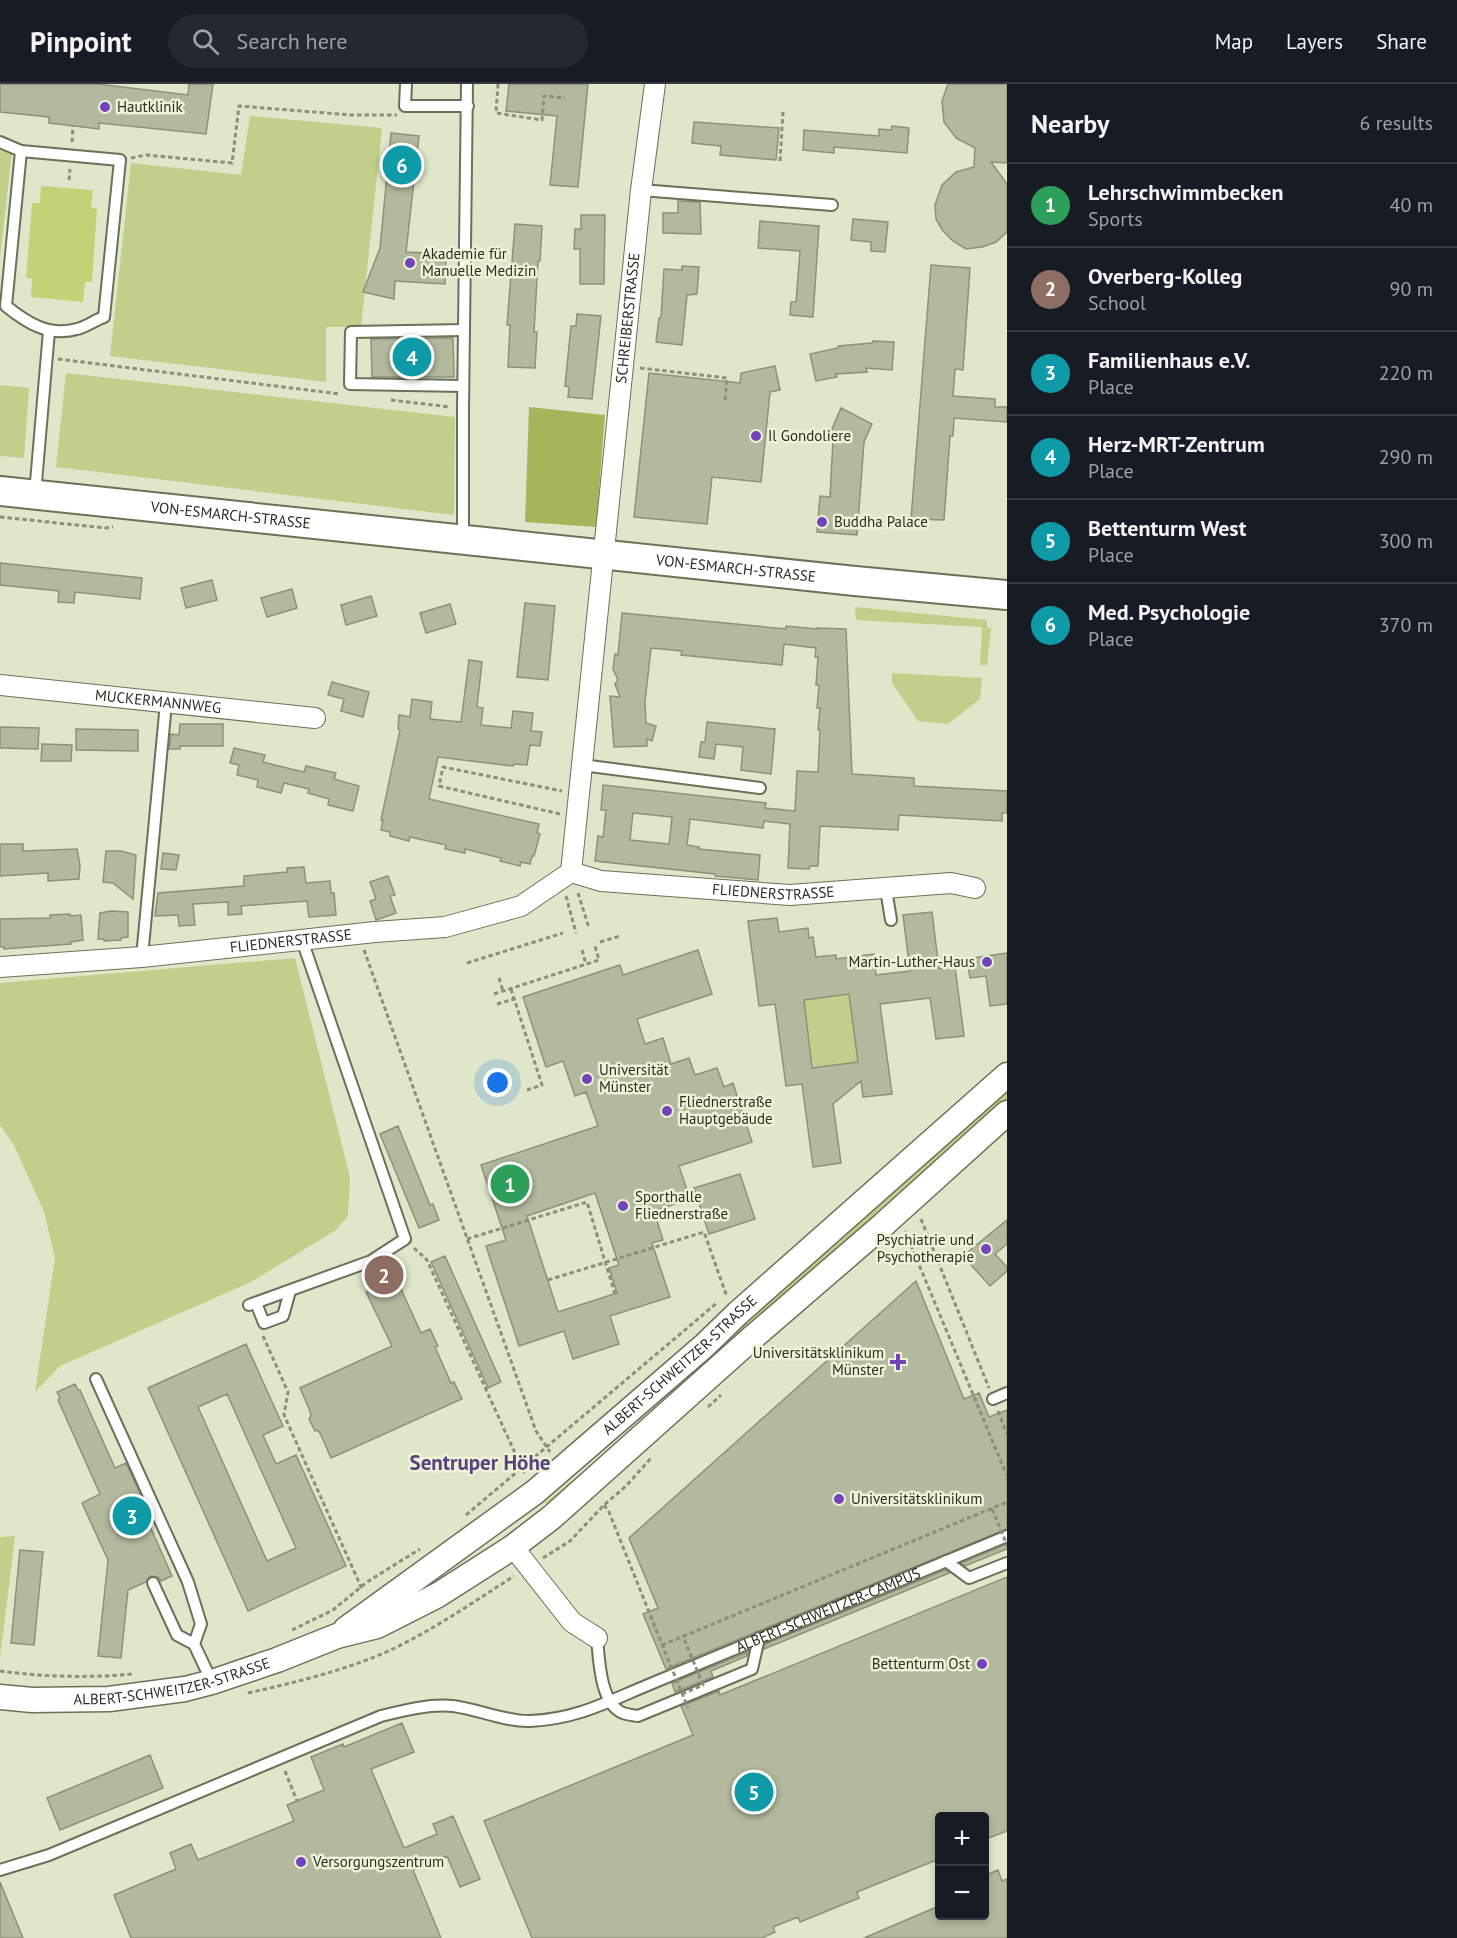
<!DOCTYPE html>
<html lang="en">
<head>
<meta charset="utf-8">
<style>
  :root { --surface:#171b24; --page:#242831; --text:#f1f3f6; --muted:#9ea1a6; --line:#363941; --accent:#0f766e }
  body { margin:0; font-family:"PT Sans",sans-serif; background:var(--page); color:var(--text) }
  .controls { position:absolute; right:18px; bottom:18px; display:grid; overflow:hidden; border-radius:6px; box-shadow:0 3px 9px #0003 }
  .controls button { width:54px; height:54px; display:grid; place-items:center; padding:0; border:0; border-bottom:2px solid var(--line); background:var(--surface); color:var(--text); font:30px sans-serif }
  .you { position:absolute; left:498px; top:999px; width:21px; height:21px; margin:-15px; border:4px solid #fff; border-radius:50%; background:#1a73e8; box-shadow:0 0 0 9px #1a73e833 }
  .badge { display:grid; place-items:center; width:39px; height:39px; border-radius:50%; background:var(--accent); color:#fff; font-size:20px; font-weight:700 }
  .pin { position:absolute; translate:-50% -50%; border:3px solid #fff; box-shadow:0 2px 6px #0006 }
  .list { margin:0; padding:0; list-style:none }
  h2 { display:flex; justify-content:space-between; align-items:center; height:78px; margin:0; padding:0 24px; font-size:26px }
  h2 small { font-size:20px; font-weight:400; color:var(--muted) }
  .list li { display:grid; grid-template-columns:39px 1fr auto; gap:18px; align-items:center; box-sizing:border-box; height:84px; padding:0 24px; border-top:2px solid var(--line) }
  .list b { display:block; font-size:22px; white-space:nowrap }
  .list p { margin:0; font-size:20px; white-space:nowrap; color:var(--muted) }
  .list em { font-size:20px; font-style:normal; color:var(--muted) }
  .icon { flex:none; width:33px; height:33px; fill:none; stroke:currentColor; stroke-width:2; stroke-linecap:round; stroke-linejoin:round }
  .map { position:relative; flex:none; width:1007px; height:1854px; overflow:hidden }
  header { display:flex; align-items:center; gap:36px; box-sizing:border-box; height:84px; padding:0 30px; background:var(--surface); border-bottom:2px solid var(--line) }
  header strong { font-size:28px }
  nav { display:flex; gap:33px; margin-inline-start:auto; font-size:21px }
  .search { width:420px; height:54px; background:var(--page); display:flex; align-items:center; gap:15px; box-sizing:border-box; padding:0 21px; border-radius:33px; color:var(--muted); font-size:22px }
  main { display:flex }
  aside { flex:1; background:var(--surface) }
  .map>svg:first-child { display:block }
</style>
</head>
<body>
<header>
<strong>Pinpoint</strong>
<div class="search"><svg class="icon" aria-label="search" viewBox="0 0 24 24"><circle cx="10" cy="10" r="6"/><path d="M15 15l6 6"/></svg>Search here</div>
<nav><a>Map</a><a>Layers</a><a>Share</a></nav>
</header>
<main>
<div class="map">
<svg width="1007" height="1854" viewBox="0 0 1007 1854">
  <rect width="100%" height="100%" fill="#dfe6ca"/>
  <path fill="#c0cf8a" d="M250,32L382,44L361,243H326V298L110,272L131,79L241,91Z
    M0,65L12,68L0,174Z
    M66,289L455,333L454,431L56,383Z
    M0,301L29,304L24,374L0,372Z
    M855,523L987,536V543L991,544L987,581H980L982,543L856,536Z
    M892,589L982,594L980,615L948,640L918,637L892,599Z
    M295,874L350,1093L348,1132L336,1146L251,1198L60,1282L35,1308L55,1174L44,1128L14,1061L0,1041V899Z
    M849,910L858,978L812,984L804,916Z
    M1007,1001V1019L550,1424L545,1419L678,1307L705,1281L734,1245Z
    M15,1452L0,1574V1453Z"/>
  <path fill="#a3b65a" d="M529,323L605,331L596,443L525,438Z"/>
  <path fill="#c0d377" d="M41,102L93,106L91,124L97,125L92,198H85L83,218L31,213L32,195L26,194L32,119H40Z"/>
  <path fill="#b3b99e" stroke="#8b9278" stroke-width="1.5" fill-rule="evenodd" d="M0,0H98L188,11L189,0H213L206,50L99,39V45L49,39V33L0,28Z
    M509,0H588L578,103L550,101L557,32L506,27Z
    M948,0H1007V79L991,78L1007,100V148L996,158L982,163L966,165L953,157L943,147L936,135L935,121L942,101L956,88L974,83L975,64L956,54L944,38L942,17Z
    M694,38L779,44L776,76L720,71L721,62L692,59Z
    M892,42L909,44L907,69L834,63V69L803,66L804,46L879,52V45L891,46Z
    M391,49L419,52L406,168L446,170L445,200L395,197L394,215L363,208L380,164Z
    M678,117L700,118L701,150L663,149V129H678Z
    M581,131H605L604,200H580V165H574L575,145H581Z
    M853,135L888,138L885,168L871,167V158L851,156Z
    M760,137L819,142L813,233L790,231L791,218H796L800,167L758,164Z
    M515,140L542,142L540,177H538L534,248H537L535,284L508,283L510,241H507Z
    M931,181L970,184L963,286L955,285L953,312L995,315V323H1007V338L954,334L953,352H950L944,436L911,435Z
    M682,182L699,183L697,210L687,211L682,261L656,258L659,234H661L664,185L682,186Z
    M577,230L601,232L592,315L568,313L569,303L565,302L571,242H576Z
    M453,254L454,293H372L371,255Z
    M873,257L894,258L892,286L866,284L867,288L836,290L837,293L816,297L810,270L838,264V262L872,259Z
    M775,282L780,306L770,308L761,398L712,393L707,440L634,433L649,289L740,299L741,289Z
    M841,324L872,340L864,358L857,451L817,448L820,412L830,413L833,356L828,354Z
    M0,479L142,494L140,515L75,508L74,519L58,518L59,507L0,501Z
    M212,496L217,516L186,524L181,504Z
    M292,505L297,524L267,533L261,514Z
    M371,512L377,532L346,541L341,521Z
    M525,519L555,522L548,596L517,593Z
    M450,520L456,540L426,549L420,529Z
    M622,529L786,545V542L817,545V544L846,545L852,690L914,694V702L1007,707V729H1002V737L899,731L898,746L820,742L818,782H810L809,785L788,784L790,740L764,737L763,744L690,735L687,761L699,763V765L760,771L758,796L715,792V790L595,777L598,752L603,753L606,726H601L603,701L766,719L765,724L795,727L797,687L818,688L820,646H818L820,624H817L819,601H816L818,573H815L816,564L784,560L782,581L681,571L682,567L651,564L645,618L646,639L656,642L652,657L647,655V662L614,663L610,612L620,613L615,600L618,596L613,585L615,570L618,571ZM633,729L672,733L669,760L630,756Z
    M469,576L482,578L477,623L483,624L481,641L511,644L513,627L533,629L531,647L542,648L540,662L530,661L527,681L514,680L513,682L438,673L429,715L539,740L537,749L540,750L534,772H532L530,780L521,778L520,782L500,777L501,774L465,765V769L445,765L446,761L410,753L409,757L390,752V748L381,746L383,736H381L400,646L398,645L399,631L410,633L412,615L432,618L430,635L461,638Z
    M332,598L369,608L363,633L341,627L344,615L328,611Z
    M707,638L775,645L771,690L741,686L743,663L716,660L714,675L699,673L701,658H705Z
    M180,640H223V662H180V665H169L171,650L179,651Z
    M0,643L39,644L38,665L0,664Z
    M76,645L138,646V667L76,666Z
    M42,660L72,661L71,677H41Z
    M234,664L265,671L263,678L287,684L304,688L306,682L336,689L334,695L359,702L353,727L328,721L329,715L308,709L309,705L284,699L281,709L257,703L258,696L237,691L239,681L230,679Z
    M0,760H23V767L77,765L80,781L79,795L48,797V789L0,792Z
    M106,767H121L136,771L133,815L113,799L103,798Z
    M163,769L179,771L176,786L161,785Z
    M304,783L306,799L330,797L331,809H334L336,831L309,833L307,817L241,822L242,830L228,831V818L193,820L195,841L179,842L178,831L155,832L158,809L244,802V792L287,788V784Z
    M388,792L395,811L390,812L396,829L376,836L370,817L376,815L370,798Z
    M111,827L128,828V853L121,854V856L104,857V855H98L100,829Z
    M932,828L939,885L955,883L964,952L936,955L930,914L880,920L892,1010L863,1013L861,997L833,1020L841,1079L813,1083L802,1000L786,1002L775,920L759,922L748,837L777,834L779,848L808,844L809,854L813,853L816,873L836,871V875L874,870L876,891L910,887L903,831ZM849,910L858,978L812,984L804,916Z
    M70,830V832L81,831L83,856L71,858V860L4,865V863H0V835L50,834V831Z
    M698,866L712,910L637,935L645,960L663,954L671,980L689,974L695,991L717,984L724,1003L733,999L752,1058L679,1082L690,1115L654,1127L663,1156L652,1159L670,1213L610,1232L619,1260L573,1275L564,1247L519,1262L486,1162L506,1156L481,1081L598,1042L586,1008L575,1012L563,977L546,983L523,913L620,881L623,891ZM595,1109L619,1181L609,1184L617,1209L558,1228L527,1132Z
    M1007,869V920L990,922L986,892L970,894L967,875Z
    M398,1042L430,1121L433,1120L439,1136L419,1144L380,1050Z
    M740,1090L755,1135L709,1150L694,1104Z
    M1007,1136V1160L995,1170L1007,1183V1187L990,1202L963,1172Z
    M445,1172L501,1298L488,1304L431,1178Z
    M396,1194L421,1249L430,1245L438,1262L435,1263L451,1299L454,1298L462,1315L331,1374L320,1349L317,1346L315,1347L309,1335L311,1332L310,1327L300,1304L392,1262L366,1208Z
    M916,1197L964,1315L979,1309L989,1333L1007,1326V1445L666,1585L643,1530L658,1524L629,1454Z
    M246,1260L283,1342L263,1351L276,1380L296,1371L346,1482L248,1527L148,1304ZM227,1310L296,1464L267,1477L198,1323Z
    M75,1300L78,1306H80L115,1384L126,1379L150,1431L146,1433L172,1492L161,1497L158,1493L150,1492L146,1498L128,1506L121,1574L98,1572L108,1476L82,1419L100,1410L58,1316L60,1314L57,1308Z
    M1007,1460V1465L965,1482L961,1479Z
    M20,1466L43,1468L34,1561L11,1559Z
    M945,1486L949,1489L764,1565L765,1560Z
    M1007,1493V1747L984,1756V1732H939V1775L857,1808L859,1814L800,1838L798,1833L773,1843L775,1848L762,1854H532L484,1737L693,1651L681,1622L719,1607L720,1611Z
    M748,1568L747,1572L711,1587L713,1593L675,1608L672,1599Z
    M402,1639L414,1668L371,1685L404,1764L437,1750L433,1740L453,1732L480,1795L460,1803L447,1772L413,1786L441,1854H131L114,1811L176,1785L170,1769L191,1760L198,1776L294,1737L287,1721L324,1706L311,1673L343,1660L344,1663Z
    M150,1671L163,1704L60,1746L47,1714Z
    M998,1786L1002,1797L1007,1795V1854H864L939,1822V1832H984V1792Z
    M0,1798L23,1854H0Z"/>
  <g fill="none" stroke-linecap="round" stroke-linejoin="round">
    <g stroke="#6b7158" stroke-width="14">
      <g id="service">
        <path d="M406,0L405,22H468"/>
        <path d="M0,58L21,67"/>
        <path d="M21,67L120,76L104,233C95,236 86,243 77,245C49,253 27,239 6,222Z"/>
        <path d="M641,106L832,121"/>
        <path d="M463,302L350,300L351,248L464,246"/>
        <path d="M35,410L49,247"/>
        <path d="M463,454V325L467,0"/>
        <path d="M582,681L760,704"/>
        <path d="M886,805L891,836"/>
        <path d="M142,873L166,619"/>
        <path d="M256,1219L264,1239L283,1232L290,1207"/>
        <path d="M249,1221L371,1177L405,1155L302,856"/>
        <path d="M96,1295L188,1498L201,1540L194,1560L212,1598"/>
        <path d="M993,1315L1007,1309"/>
        <path d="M946,1477L969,1494L1007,1479"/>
        <path d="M153,1499L177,1551L194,1560"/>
        <path d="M597,1554C599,1575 600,1620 623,1629C628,1631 633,1631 638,1632L752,1585L759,1554"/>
        <path id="s1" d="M0,1786L49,1771L381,1632C405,1626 428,1620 453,1622C477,1625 507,1638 530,1637C577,1635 607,1618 648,1601L1007,1452"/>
      </g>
    </g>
    <g stroke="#6b7158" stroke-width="22">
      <g id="minor">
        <path id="s2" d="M0,601L315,634"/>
        <path id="s3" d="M571,788L601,797L790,811L951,799L975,804"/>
        <path id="s4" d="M0,883L142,873L375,848L445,843L521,822L571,788L641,106L655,0"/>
        <path d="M513,1463L572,1538L597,1554"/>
      </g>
    </g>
    <g stroke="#6b7158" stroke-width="27">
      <g id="tertiary">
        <path id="s5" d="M346,1545L535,1408L705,1261L738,1229L1007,991"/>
        <path id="s6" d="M0,1613L32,1616L109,1615L185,1605L212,1598L277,1576L337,1552L377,1542L438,1511L513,1463L552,1433L751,1255L883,1141L1007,1029"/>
      </g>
    </g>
    <g stroke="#6b7158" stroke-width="32">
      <g id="secondary">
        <path id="s7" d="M0,407L855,497L1007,511"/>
      </g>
    </g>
    <path stroke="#8b8f7c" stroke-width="3" stroke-dasharray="4.5 3" stroke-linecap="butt" d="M498,0L496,29L542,36L544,12L565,14
      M72,58L73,42
      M131,74L146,71L232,79L239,22L351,31H397
      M780,77L783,28
      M69,96L70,85
      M58,275L340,310
      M640,284L727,294L725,317
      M391,316L450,323
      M0,433L106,444L113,443
      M560,730L439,702L443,683L562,707
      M578,809L589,844
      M566,812L576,849
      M600,858L620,852
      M364,866L536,1347L550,1368
      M582,866L586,880
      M467,879L563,849
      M499,894L503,907
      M511,905L542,1001L527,1006
      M494,910L599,876L595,862
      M497,920L514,915
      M921,1135L989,1304
      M905,1147L1007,1392
      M467,1155L587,1118L615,1210
      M414,1164L427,1176L525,1391
      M548,1196L704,1148L727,1213
      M263,1252L288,1308L284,1331L362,1505
      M708,1323L721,1311
      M998,1327L1007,1350
      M604,1421L609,1428L659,1553
      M466,1431L718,1218
      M543,1474L570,1457L604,1421L626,1402L652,1373
      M292,1546L333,1526L367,1498L420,1465
      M662,1561L1007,1418
      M0,1587C43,1593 90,1594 133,1590
      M248,1609C297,1598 347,1586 393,1565C436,1544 475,1517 514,1492
      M285,1687L297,1717"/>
    <use href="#service" stroke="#fff" stroke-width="10"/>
    <use href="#minor" stroke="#fff" stroke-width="20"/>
    <use href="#tertiary" stroke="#fff" stroke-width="24"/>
    <use href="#secondary" stroke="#fff" stroke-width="28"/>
    <path stroke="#8b8f7c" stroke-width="3" stroke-dasharray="4.5 3" stroke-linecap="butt" d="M992,1425L1007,1461
      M659,1553L688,1624
      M682,1610L703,1601L683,1552"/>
  </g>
  <g fill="#7442ba" stroke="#ecf3d7" stroke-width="2">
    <circle cx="105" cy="23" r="6"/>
    <circle cx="410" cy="179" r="6"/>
    <circle cx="756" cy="352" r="6"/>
    <circle cx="822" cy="438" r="6"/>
    <circle cx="987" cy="878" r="6"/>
    <circle cx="587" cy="995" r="6"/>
    <circle cx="667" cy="1027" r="6"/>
    <circle cx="623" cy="1122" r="6"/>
    <circle cx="986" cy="1165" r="6"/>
    <path d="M895 1269h6v6h6v6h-6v6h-6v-6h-6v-6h6z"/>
    <circle cx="839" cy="1415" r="6"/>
    <circle cx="982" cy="1580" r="6"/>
    <circle cx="301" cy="1778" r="6"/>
  </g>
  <g text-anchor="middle" stroke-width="5" stroke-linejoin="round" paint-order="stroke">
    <g font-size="15" fill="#2c2e24" stroke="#ecf3d7" text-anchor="start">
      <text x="117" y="28">Hautklinik</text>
      <text x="422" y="175">Akademie für<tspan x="422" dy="17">Manuelle Medizin</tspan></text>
      <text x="768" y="357">Il Gondoliere</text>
      <text x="834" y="443">Buddha Palace</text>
      <text x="975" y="883" text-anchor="end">Martin-Luther-Haus</text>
      <text x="599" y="991">Universität<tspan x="599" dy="17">Münster</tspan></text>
      <text x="679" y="1023">Fliednerstraße<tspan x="679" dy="17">Hauptgebäude</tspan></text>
      <text x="635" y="1118">Sporthalle<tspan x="635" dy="17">Fliednerstraße</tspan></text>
      <text x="974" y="1161" text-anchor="end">Psychiatrie und<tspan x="974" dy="17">Psychotherapie</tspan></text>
      <text x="884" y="1274" text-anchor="end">Universitätsklinikum<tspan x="884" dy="17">Münster</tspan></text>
      <text x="851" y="1420">Universitätsklinikum</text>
      <text x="970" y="1585" text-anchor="end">Bettenturm Ost</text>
      <text x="313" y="1783">Versorgungszentrum</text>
    </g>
    <g font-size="15" fill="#2c2e24" stroke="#ecf3d7">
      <text dy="5" stroke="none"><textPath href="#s4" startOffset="1143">SCHREIBERSTRASSE</textPath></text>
      <text dy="5" stroke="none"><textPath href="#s7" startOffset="232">VON-ESMARCH-STRASSE</textPath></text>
      <text dy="5" stroke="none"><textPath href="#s7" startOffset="740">VON-ESMARCH-STRASSE</textPath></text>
      <text dy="5" stroke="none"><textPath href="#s2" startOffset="159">MUCKERMANNWEG</textPath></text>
      <text dy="5" stroke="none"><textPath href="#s3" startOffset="204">FLIEDNERSTRASSE</textPath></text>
      <text dy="5" stroke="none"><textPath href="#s4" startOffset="292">FLIEDNERSTRASSE</textPath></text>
      <text dy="5" stroke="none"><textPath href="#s5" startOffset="426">ALBERT-SCHWEITZER-STRASSE</textPath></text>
      <text dy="5" stroke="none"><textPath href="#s1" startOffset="882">ALBERT-SCHWEITZER-CAMPUS</textPath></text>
      <text dy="5" stroke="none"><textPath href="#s6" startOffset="174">ALBERT-SCHWEITZER-STRASSE</textPath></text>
    </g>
    <g font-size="21" font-weight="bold" fill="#58427e" stroke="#ecf3d7">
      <text x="480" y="1386">Sentruper Höhe</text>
    </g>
  </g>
</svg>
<div class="controls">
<button>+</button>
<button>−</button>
</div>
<div class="you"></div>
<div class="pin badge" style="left:510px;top:1100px;background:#2e9e5b">1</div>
<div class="pin badge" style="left:384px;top:1191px;background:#8d6e63">2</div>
<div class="pin badge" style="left:132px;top:1432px;background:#0f9aa8">3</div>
<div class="pin badge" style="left:412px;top:273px;background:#0f9aa8">4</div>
<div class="pin badge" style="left:754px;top:1708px;background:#0f9aa8">5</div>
<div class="pin badge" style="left:402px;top:81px;background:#0f9aa8">6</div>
</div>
<aside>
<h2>Nearby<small>6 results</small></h2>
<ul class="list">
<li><span class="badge" style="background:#2e9e5b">1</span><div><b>Lehrschwimmbecken</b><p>Sports</p></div><em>40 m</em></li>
<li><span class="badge" style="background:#8d6e63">2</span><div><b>Overberg-Kolleg</b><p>School</p></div><em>90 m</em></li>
<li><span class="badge" style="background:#0f9aa8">3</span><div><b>Familienhaus e.V.</b><p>Place</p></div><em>220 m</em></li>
<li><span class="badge" style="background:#0f9aa8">4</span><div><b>Herz-MRT-Zentrum</b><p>Place</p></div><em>290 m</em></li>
<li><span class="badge" style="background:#0f9aa8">5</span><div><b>Bettenturm West</b><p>Place</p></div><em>300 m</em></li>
<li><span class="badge" style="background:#0f9aa8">6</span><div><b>Med. Psychologie</b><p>Place</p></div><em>370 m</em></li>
</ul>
</aside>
</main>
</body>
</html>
